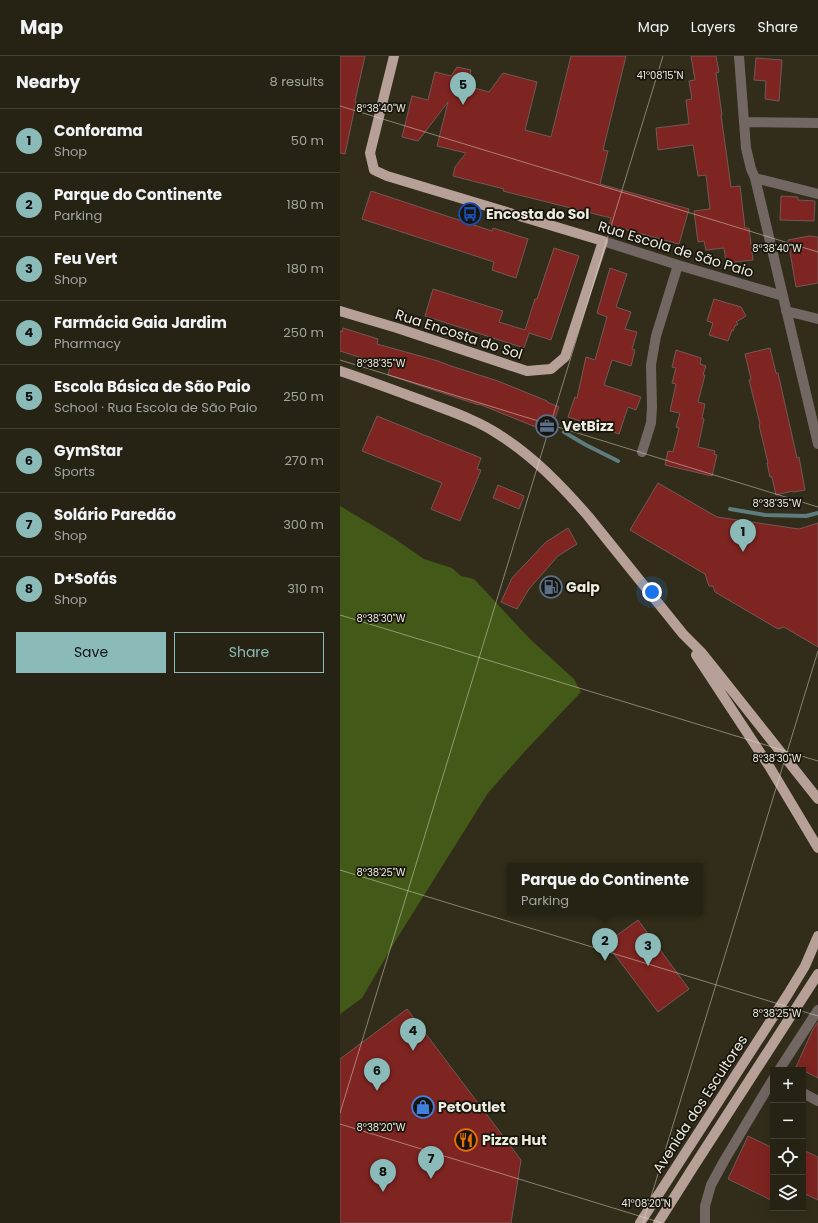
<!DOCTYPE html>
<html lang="en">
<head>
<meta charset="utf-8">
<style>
  :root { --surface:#262214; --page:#2e2a1d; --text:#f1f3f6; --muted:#a4a4a0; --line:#423f34; --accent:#8bbbb9 }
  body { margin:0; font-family:Poppins,sans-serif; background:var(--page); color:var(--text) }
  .controls { position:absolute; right:12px; bottom:12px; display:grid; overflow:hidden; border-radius:0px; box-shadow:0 4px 16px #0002 }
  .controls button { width:36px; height:36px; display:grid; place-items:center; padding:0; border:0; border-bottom:1px solid var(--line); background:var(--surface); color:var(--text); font:20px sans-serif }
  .you { position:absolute; left:312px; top:536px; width:14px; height:14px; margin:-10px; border:3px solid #fff; border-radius:50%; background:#1a73e8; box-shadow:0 0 0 6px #1a73e833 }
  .badge { display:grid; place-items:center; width:26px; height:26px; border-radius:50%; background:var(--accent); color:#111; font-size:13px; font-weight:700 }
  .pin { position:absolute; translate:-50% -33px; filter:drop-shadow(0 1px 2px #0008) }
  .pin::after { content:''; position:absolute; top:21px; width:14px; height:12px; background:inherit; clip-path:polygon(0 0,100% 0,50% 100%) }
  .popup { position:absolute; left:167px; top:807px; width:196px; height:52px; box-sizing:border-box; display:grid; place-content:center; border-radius:0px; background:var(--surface); filter:drop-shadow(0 1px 3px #0005); font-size:13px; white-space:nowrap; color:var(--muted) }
  .popup b { font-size:15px; color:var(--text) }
  .popup::after { content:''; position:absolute; left:50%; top:100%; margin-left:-8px; border:8px solid transparent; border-top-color:var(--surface) }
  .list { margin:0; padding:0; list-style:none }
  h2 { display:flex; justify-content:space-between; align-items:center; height:52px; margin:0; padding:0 16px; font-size:17px }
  h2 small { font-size:13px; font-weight:400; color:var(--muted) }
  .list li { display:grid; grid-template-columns:26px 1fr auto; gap:12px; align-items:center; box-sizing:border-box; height:64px; padding:0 16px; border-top:1px solid var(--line) }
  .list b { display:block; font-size:15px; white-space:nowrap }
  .list p { margin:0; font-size:13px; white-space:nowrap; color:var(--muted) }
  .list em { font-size:13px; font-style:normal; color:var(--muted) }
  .actions { display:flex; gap:8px; padding:12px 16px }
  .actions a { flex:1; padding:9px 0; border:1px solid var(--accent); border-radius:0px; text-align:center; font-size:14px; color:var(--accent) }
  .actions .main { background:var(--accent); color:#111 }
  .icon { flex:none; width:22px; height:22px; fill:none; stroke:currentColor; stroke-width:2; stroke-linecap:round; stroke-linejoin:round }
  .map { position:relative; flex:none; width:478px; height:1167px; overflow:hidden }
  header { display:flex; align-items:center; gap:24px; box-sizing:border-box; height:56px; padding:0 20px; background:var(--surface); border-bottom:1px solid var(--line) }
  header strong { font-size:19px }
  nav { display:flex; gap:22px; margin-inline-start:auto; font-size:14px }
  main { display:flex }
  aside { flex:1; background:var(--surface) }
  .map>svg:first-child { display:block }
</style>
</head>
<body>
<header>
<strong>Map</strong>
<nav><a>Map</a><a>Layers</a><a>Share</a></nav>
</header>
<main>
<aside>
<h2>Nearby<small>8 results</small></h2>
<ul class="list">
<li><span class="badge">1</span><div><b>Conforama</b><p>Shop</p></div><em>50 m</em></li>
<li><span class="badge">2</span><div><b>Parque do Continente</b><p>Parking</p></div><em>180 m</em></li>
<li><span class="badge">3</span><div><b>Feu Vert</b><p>Shop</p></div><em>180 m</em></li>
<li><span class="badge">4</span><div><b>Farmácia Gaia Jardim</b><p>Pharmacy</p></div><em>250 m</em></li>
<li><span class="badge">5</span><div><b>Escola Básica de São Paio</b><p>School · Rua Escola de São Paio</p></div><em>250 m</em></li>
<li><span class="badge">6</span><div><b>GymStar</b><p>Sports</p></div><em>270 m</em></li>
<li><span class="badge">7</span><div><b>Solário Paredão</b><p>Shop</p></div><em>300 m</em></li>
<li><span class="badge">8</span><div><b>D+Sofás</b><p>Shop</p></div><em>310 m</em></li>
</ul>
<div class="actions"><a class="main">Save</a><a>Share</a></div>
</aside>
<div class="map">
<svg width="478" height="1167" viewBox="0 0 478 1167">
  <rect width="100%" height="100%" fill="#322d1a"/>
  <path fill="#435918" d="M0,450L52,481L84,503L112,512L121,520L134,523L191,584L234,623L241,636L186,694L148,737L56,884L22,942L0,958Z"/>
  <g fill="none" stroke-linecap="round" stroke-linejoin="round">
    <path stroke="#5e7b7e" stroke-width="4" d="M224,376L246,389L278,405
      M390,453L425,459L466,460L478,457"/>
  </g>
  <path fill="#7e2421" stroke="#725956" d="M0,0H25L15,45L16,46L5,98L0,97Z
    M231,0H286L263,94L268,95L260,128L349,153L339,188L269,169L271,162L163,135L164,133L113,120L115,111L126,97L97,90L108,46L78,85L62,81L72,40L88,44L95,16L111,20L117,11L131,14L127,30L149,36L163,17L197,26L185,74L211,81Z
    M351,0H376L379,16L376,17L382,59H381L391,131L400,130L405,172H409L413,204L386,207L384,192L366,194L364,185L358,186L354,155L370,153L366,119L358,120L353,89L318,94L316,72L349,68L346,44L352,43L349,25L355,24Z
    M416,2L442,4L439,45L425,43L426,25L414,24Z
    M31,135L152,175L153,172L188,183L176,222L152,214L154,206L22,163Z
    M441,140L458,141V144L475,145L474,165L440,164Z
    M469,180L478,181V227L456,231L448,184Z
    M214,192L239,200L211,284L189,277L184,292L85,260L93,233L163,255L159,266L185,274L195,243H197Z
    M270,212L287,218L276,251L291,256L285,273L297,276L292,293L295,294L291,310L272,304L264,329L301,341L296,354L288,351L279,378L228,361L235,341L237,342L246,301L255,304L267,261L257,257Z
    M374,243L401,251L406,260L396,266L398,268L395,270L393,275L392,274L388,285L369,279L373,267L367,265Z
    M3,272L38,283L37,288L98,305L111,310L158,325L207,345V346L219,351L209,378L203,374L139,348V349L48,319L50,311L0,295V275L2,276Z
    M430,292L436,317H438L457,402L459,401L465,434L453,436V435L436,439L432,421H430L427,407H428L419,369L420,368L409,324L411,323L405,298Z
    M336,294L361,302L360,308L366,310L363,319H365L358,346L365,348L362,362L364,363L358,391L375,395L374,398L377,399L372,420L325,409L328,395L333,396L339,372L336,371L340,357L330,355L336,328L332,327L336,312L332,311Z
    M37,360L141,402L137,413L141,414L120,465L91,453L102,427L22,395Z
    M318,427L377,461L459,473L478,467V591L444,571L438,573L375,536L373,530H369L365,518L290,474Z
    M158,429L184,440L179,453L153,442Z
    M228,472L237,488L218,500L189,533L177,553L161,546L172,522L206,486Z
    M298,864L349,933L318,956L266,887Z
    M67,953L181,1104L171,1167H0V1003Z
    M478,966V1022L456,1011L473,973Z
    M408,1080L433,1092V1145L388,1123Z
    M463,1094L478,1101V1144L463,1137Z"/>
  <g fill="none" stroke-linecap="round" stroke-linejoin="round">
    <path stroke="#726763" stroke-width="10" d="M399,0L406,92L411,113L415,122L478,388
      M404,66L478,67
      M415,122L478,138
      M263,185L338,209L443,240
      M446,255L478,263
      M302,396L311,367L312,351L311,309L316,280L338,209
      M439,1014L478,954
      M463,1037L478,1045
      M365,1167V1150L371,1129L384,1105L433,1023"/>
    <path stroke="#b6a098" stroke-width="10" d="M0,255L57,272L187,315L211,313L225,301L263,185L47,120L34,114L30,97L54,0
      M0,315C30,325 59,336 89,347C112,356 137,364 158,378C193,400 221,429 248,460L343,578L362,597L378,617L478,743
      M356,599L429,710L478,792
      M300,1167L448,938L465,910L478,880
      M318,1167L352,1113L478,918"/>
  </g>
  <path fill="none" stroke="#edebde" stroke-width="1" stroke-opacity="0.45" d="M0,50L478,196M0,304L478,451M0,559L478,705M0,814L478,960M0,1057L323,0M0,1068L322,1167M303,1167L478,595"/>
  <defs>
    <g id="bus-ring" transform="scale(1.15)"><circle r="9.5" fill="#18150d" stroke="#1a4fb4" stroke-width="1.5"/><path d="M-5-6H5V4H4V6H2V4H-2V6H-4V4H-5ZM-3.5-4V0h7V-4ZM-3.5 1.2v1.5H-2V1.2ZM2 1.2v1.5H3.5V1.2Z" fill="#1a4fb4"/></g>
    <g id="office-ring" transform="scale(1.15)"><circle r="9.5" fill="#18150d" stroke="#5c6f8a" stroke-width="1.5"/><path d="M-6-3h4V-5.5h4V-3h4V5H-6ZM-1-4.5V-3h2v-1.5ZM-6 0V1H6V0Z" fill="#5c6f8a"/></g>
    <g id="fuel-ring" transform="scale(1.15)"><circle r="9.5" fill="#18150d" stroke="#5c6f8a" stroke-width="1.5"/><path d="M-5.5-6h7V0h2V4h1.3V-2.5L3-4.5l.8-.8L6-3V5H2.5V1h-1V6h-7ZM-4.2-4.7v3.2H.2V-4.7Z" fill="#5c6f8a"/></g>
    <g id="shop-ring" transform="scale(1.15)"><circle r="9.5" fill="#18150d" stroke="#3f7fe0" stroke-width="1.5"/><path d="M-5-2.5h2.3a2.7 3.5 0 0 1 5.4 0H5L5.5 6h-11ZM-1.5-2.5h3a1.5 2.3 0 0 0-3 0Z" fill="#3f7fe0"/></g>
    <g id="restaurant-ring" transform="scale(1.15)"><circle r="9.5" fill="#18150d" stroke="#e8710a" stroke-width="1.5"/><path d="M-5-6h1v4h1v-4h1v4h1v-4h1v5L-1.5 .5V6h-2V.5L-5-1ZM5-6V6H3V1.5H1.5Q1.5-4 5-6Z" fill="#e8710a"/></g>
  </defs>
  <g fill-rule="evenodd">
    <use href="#bus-ring" x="130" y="158"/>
    <use href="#office-ring" x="207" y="370"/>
    <use href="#fuel-ring" x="211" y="531"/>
    <use href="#shop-ring" x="83" y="1051"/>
    <use href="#restaurant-ring" x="126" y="1084"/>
  </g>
  <g text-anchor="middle" stroke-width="3.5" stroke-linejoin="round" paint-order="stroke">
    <g font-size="14" font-weight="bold" fill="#edebde" stroke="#18150d" text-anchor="start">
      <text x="146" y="163">Encosta do Sol</text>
      <text x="222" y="375">VetBizz</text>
      <text x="226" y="536">Galp</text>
      <text x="98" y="1056">PetOutlet</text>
      <text x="142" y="1089">Pizza Hut</text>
    </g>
    <g font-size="14" fill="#edebde" stroke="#18150d">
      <text transform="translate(336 193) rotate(17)" y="5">Rua Escola de São Paio</text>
      <text transform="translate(119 278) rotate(18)" y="5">Rua Encosta do Sol</text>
      <text transform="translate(360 1048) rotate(-57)" y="5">Avenida dos Escultores</text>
    </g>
  </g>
  <g font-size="10" text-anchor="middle" fill="#edebde" stroke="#18150d" stroke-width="3.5" stroke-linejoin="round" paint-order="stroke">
    <text x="320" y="23">41°08'15"N</text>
    <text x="41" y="56">8°38'40"W</text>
    <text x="437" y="196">8°38'40"W</text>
    <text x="41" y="311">8°38'35"W</text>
    <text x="437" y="451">8°38'35"W</text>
    <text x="41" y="566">8°38'30"W</text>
    <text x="437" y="706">8°38'30"W</text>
    <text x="41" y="820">8°38'25"W</text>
    <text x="437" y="961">8°38'25"W</text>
    <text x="41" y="1075">8°38'20"W</text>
    <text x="306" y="1151">41°08'20"N</text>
  </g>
</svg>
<div class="controls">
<button>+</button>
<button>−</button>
<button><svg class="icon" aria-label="locate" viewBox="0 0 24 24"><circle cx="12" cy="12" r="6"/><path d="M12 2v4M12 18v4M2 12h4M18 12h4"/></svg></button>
<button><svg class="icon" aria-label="layers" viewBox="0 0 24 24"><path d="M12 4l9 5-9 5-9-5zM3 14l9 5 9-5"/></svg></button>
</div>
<div class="you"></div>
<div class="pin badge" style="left:403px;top:496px">1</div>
<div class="pin badge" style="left:265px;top:905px">2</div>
<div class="popup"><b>Parque do Continente</b>Parking</div>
<div class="pin badge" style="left:308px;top:910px">3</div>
<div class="pin badge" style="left:73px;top:995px">4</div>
<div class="pin badge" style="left:123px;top:49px">5</div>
<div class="pin badge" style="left:37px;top:1035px">6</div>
<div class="pin badge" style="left:91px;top:1123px">7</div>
<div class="pin badge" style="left:43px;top:1136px">8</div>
</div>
</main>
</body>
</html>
